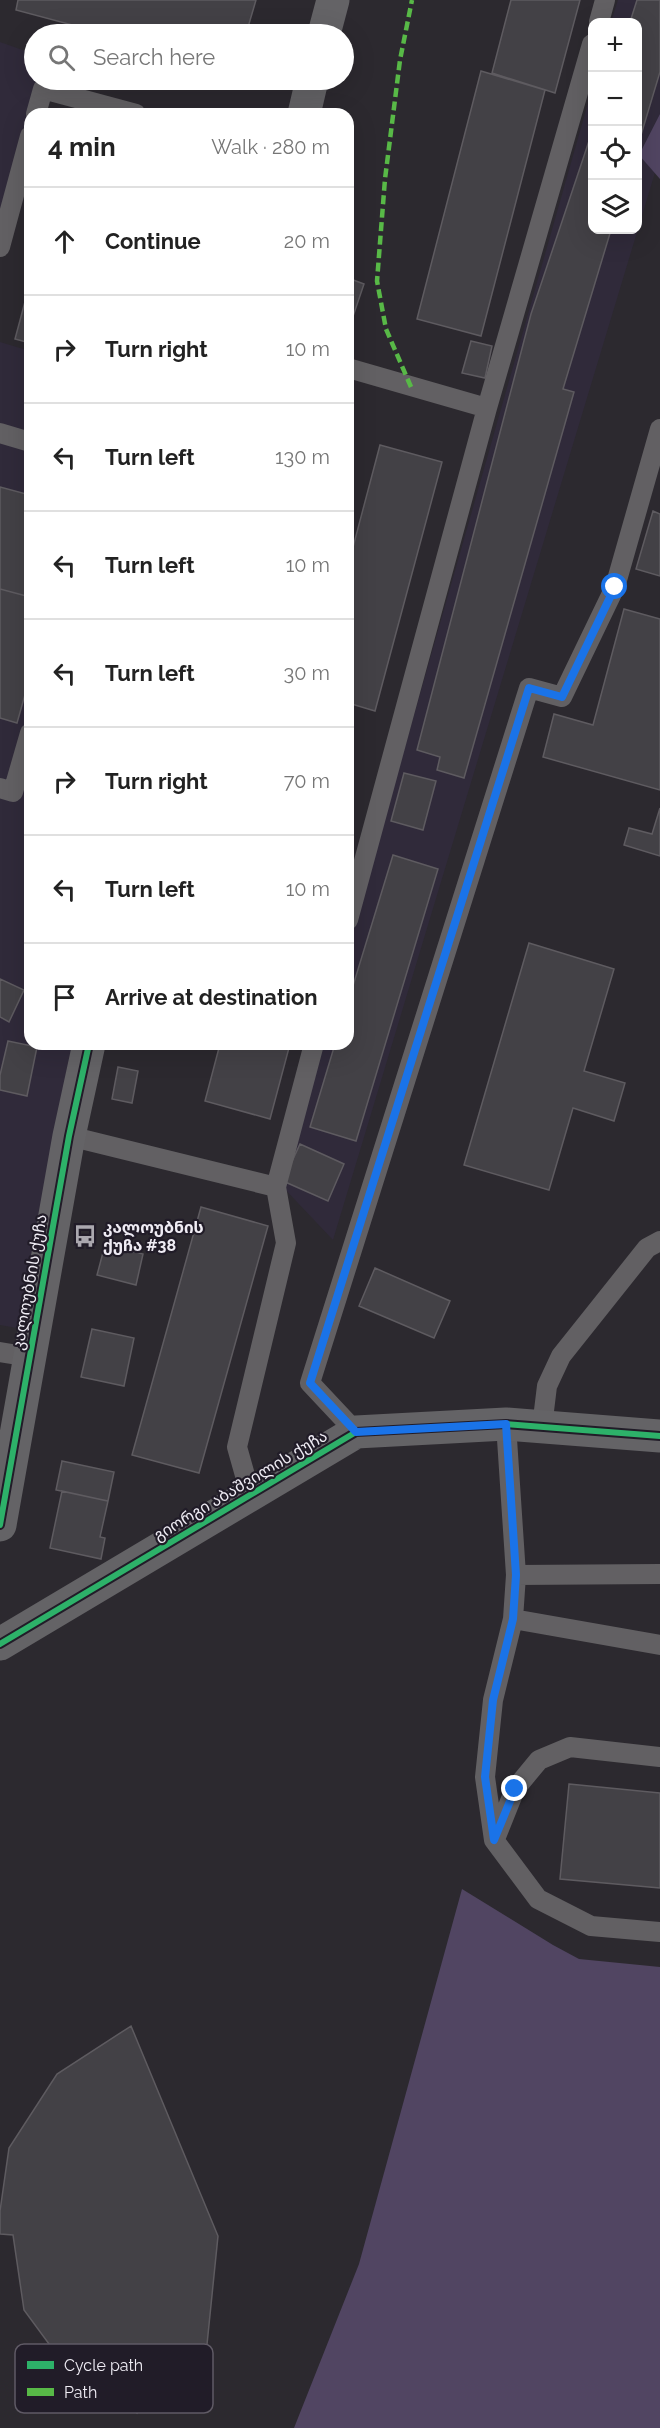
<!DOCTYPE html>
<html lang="en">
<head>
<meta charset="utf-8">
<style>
  :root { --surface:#fff; --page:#f2f2f2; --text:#222; --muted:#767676; --line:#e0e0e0 }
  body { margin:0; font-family:Raleway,"Noto Sans Georgian",sans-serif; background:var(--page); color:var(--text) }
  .controls { position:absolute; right:18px; top:18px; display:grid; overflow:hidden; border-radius:12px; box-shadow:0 6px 24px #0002 }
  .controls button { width:54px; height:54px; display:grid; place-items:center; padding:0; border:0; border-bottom:2px solid var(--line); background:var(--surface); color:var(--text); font:30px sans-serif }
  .stop { position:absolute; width:18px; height:18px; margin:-14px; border:4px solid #1a73e8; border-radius:50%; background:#fff }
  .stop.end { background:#1a73e8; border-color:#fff; box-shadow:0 2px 6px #0008 }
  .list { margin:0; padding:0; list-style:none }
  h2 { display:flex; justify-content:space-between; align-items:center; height:78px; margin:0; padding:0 24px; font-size:26px }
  h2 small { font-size:20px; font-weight:400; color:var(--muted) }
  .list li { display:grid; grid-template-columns:39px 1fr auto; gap:18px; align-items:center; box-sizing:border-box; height:108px; padding:0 24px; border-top:2px solid var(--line) }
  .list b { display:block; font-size:22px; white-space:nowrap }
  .list em { font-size:20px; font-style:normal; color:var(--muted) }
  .icon { flex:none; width:33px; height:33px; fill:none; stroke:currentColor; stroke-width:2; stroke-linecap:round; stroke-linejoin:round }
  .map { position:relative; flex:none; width:660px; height:2428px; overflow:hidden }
  .search { position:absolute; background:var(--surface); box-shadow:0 6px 24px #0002; left:24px; top:24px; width:330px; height:66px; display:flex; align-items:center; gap:15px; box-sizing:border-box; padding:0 21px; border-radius:33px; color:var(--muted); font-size:22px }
  .panel { position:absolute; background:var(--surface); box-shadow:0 6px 24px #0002; left:24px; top:108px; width:330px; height:942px; border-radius:18px }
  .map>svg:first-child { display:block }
</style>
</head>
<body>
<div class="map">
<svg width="660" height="2428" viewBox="0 0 660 2428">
  <rect width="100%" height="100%" fill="#2c292f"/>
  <path fill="#302a3a" d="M618,0H660V156L333,1240L280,1184L320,1044H348V947L592,89V230H638V22H611Z
    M0,42L34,54V80H37L0,226Z
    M0,342L30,351V1044H76L17,1328L0,1325Z"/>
  <path fill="#514562" d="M660,114V179L639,155Z
    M462,1889L553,1945L579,1959L660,1967V2428H294L359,2264Z"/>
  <path fill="#434146" stroke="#5e5b60" stroke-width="1.5" d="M18,0H256L246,34H106L16,10Z
    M511,0H580L555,93L492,73Z
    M637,0H660V72L638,145V22H630Z
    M481,71L545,90L481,336L417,319Z
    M592,132V230H611L563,389L574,392L464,778L437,770L440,757L417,750L531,314Z
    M348,278L364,284L348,331Z
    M30,283V343L15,339Z
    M471,341L492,346L485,378L462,373Z
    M380,445L442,462L375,711L348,703V566Z
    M0,487L30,495V597L0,589Z
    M653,511L660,514V576L636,569Z
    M0,589L30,597V677L17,723L0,718Z
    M624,609L660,619V790L543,757L554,714L593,725Z
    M404,773L436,781L423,830L391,821Z
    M660,808V856L624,845L629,828L652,834Z
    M393,855L438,869L356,1141L310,1127L335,1044H348V1002Z
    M529,943L614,969L584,1071L625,1083L614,1121L573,1108L549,1190L464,1165Z
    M0,979L24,990L9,1022L0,1017Z
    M8,1041L37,1047L27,1096L0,1090V1075Z
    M220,1044H290L270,1119L205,1101Z
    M118,1067L138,1071L132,1103L112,1099Z
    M300,1144L344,1164L328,1201L283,1181Z
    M201,1207L268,1226L199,1473L132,1455Z
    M105,1245L143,1254L136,1285L97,1275Z
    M375,1268L450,1301L434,1338L359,1306Z
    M92,1329L134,1338L124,1386L81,1377Z
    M62,1461L114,1472L108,1501L56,1490Z
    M62,1491L108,1501L100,1537L105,1538L101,1559L50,1548Z
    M569,1784L660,1793V1888L560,1879Z
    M131,2026L218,2236L204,2374L152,2368L137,2413L63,2363L24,2310L13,2235L0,2234V2211L9,2148L57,2074Z"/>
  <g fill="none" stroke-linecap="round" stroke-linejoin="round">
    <path stroke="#626063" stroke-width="20" d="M599,22L605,0
      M36,114L43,89L136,114
      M0,247L30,136
      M348,368L487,408
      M0,433L30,442
      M0,788L13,792L30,733
      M348,920L487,408L592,44
      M69,1136L276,1187
      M0,1352L30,1357
      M506,1424L516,1575L513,1619L493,1700L485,1777L494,1840L538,1899L591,1926L660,1932
      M542,1427L547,1386L561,1356L647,1248L660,1241
      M356,1432L310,1383L529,688L562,697L615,587L660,429
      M250,1493L237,1447L286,1243L276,1187L314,1044
      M516,1575L660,1574
      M513,1619L660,1645
      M495,1839L515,1789L539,1760L570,1747L660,1757"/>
    <path stroke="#646366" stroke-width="33" d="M324,34L333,0
      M304,114L312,80
      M0,1525L69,1136L89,1044
      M0,1644L356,1432L506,1424L660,1436"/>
    <path stroke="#58b947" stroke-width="4.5" stroke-dasharray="9 4.5" stroke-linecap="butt" d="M411,387L386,329L377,281L385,179L400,60L412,0"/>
    <g stroke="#211c28" stroke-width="10">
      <path id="cycleway" d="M0,1525L69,1136L89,1044
        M0,1644L356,1432L506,1424L660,1436"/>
    </g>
    <use href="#cycleway" stroke="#2db169" stroke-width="6"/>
  </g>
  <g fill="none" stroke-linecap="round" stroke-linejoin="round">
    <path stroke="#1a73e8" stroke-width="8" d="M515,1789L494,1840L485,1777L493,1700L513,1619L516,1575L506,1424L356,1432L310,1383L529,688L562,697L615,587"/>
  </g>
  <defs>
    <g id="bus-bare" transform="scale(1.8)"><path d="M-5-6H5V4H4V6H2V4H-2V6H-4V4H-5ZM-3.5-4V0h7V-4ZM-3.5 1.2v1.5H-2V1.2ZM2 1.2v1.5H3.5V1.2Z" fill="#aba8af" stroke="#211c28" stroke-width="2.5" paint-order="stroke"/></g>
  </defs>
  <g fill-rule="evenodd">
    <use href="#bus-bare" x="85" y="1236"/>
  </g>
  <g text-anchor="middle" stroke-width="4.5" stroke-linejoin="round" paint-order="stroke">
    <g font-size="16" font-weight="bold" fill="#efecf4" stroke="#211c28" text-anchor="start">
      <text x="103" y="1233">კალოუბნის<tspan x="103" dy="18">ქუჩა #38</tspan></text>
    </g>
    <g font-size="16" fill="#efecf4" stroke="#211c28">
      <text transform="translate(29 1282) rotate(-80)" y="6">კალოუბნის ქუჩა</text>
      <text transform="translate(240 1485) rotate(-31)" y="6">გიორგი აბაშვილის ქუჩა</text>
    </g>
  </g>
  <rect x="15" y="2344" width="198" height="69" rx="9" fill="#211c28" stroke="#5f5a65" stroke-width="1.5"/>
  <rect x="27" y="2361" width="27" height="8" fill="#2db169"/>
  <rect x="27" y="2388" width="27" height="8" fill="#58b947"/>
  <g font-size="16" fill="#efecf4">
    <text x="64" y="2371">Cycle path</text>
    <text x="64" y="2398">Path</text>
  </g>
</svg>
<div class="controls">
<button>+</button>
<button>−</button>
<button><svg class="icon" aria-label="locate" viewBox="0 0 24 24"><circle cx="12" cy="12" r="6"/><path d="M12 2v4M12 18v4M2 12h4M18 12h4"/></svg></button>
<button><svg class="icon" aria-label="layers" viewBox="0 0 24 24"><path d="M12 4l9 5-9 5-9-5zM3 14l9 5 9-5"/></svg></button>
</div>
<div class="stop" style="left:615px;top:587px"></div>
<div class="stop end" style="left:515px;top:1789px"></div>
<div class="search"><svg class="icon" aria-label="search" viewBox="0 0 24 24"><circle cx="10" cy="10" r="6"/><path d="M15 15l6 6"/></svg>Search here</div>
<section class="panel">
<h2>4 min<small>Walk · 280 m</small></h2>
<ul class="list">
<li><svg class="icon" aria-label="ahead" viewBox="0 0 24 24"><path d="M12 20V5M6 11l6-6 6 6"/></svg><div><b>Continue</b></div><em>20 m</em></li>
<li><svg class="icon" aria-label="right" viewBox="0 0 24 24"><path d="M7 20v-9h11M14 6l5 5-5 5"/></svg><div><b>Turn right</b></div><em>10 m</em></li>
<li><svg class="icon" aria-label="left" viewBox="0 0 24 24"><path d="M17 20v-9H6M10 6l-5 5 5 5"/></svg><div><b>Turn left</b></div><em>130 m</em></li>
<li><svg class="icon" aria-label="left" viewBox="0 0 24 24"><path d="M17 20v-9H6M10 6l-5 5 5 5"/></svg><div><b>Turn left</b></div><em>10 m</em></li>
<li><svg class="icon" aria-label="left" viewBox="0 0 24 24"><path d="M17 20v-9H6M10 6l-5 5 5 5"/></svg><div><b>Turn left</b></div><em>30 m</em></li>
<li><svg class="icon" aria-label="right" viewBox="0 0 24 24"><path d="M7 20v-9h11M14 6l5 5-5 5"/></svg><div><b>Turn right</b></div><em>70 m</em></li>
<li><svg class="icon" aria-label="left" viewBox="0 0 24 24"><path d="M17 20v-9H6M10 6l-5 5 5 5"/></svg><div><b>Turn left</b></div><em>10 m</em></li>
<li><svg class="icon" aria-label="arrive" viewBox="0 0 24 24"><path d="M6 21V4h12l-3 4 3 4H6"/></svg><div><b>Arrive at destination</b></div></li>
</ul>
</section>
</div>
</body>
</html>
